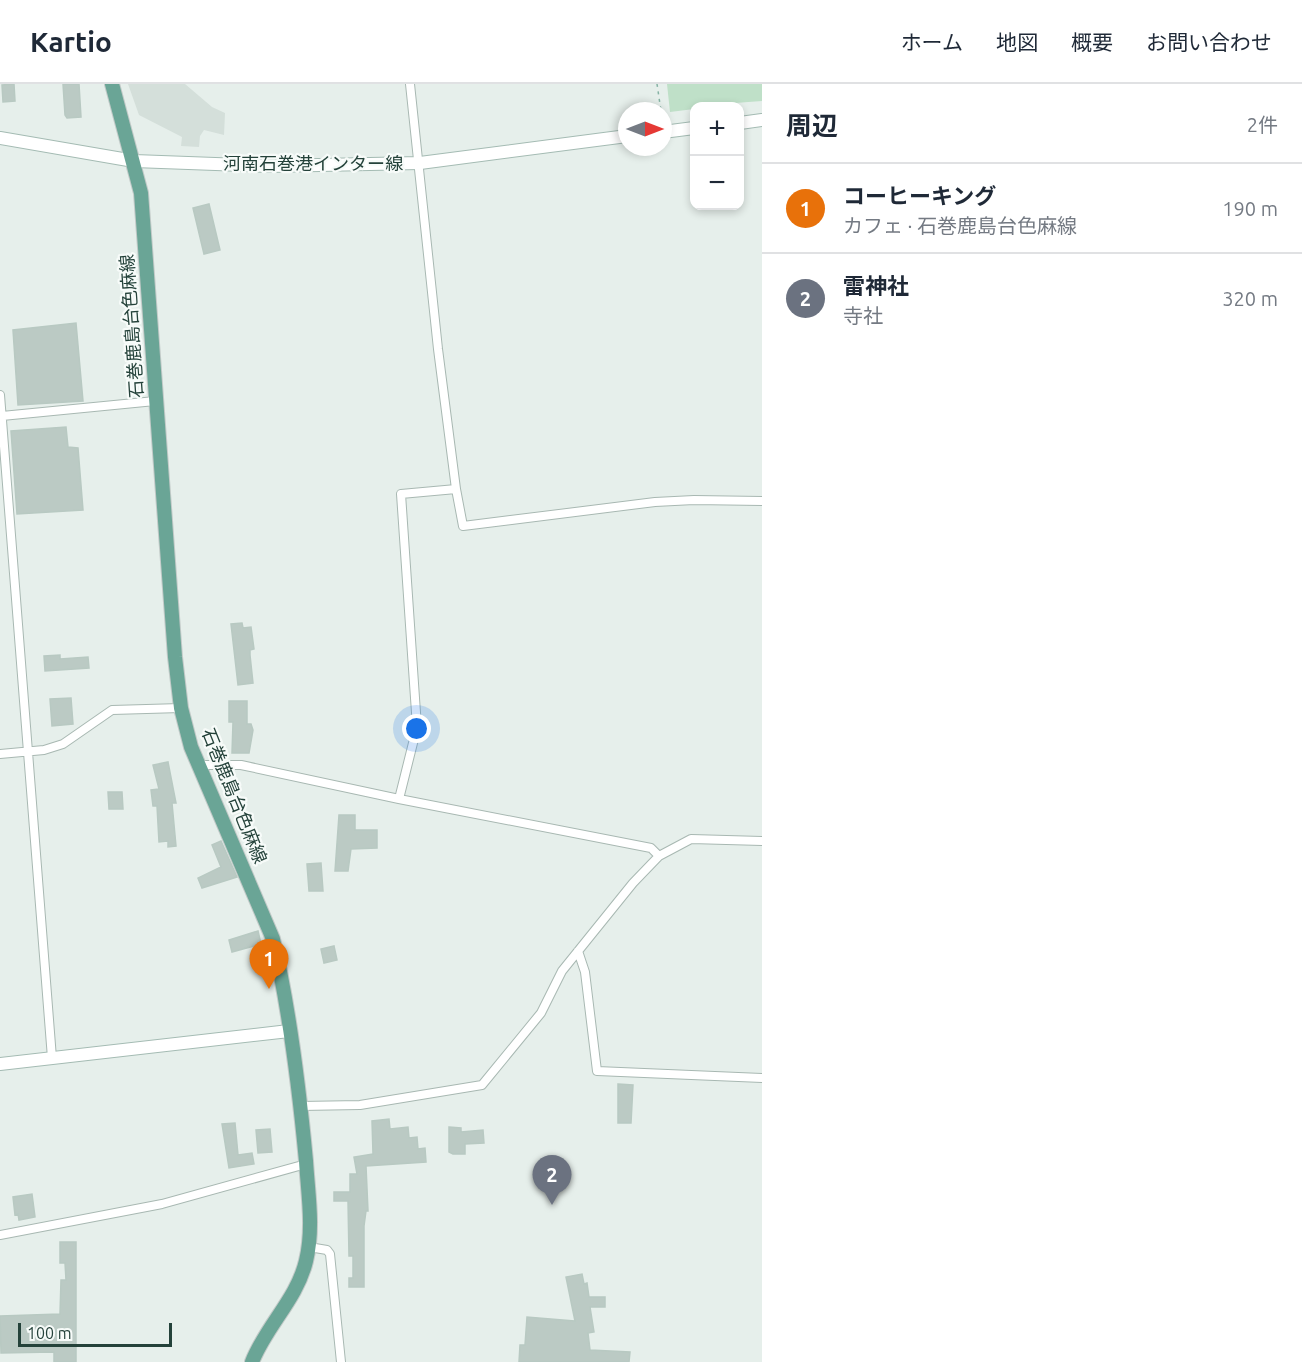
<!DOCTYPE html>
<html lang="ja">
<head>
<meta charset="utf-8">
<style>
  :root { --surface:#fff; --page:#f2f2f3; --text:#1f2937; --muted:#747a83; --line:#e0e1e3; --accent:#7f5249 }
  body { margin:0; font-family:Ubuntu,"Noto Sans JP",sans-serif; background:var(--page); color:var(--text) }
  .controls { position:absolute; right:18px; top:18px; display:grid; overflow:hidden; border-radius:12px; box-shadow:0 3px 9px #0003 }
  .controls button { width:54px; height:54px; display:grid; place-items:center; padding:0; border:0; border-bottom:2px solid var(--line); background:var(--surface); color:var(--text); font:30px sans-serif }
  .compass { position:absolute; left:618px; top:18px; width:54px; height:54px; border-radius:50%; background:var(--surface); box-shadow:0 3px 9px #0003; rotate:90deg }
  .scale { position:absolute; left:18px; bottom:15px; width:154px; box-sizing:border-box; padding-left:6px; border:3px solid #24423a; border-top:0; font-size:16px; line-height:21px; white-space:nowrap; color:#24423a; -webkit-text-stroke:4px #f7fbf9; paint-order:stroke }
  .you { position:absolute; left:417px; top:645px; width:21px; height:21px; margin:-15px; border:4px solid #fff; border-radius:50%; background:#1a73e8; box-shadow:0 0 0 9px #1a73e833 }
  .badge { display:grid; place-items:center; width:39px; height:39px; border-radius:50%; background:var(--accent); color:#fff; font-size:20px; font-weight:700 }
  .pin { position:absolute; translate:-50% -50px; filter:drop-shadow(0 2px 3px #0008) }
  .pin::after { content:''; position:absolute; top:32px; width:21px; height:18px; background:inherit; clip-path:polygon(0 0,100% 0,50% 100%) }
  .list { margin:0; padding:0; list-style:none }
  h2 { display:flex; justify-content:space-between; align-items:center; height:78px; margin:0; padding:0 24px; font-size:26px }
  h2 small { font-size:20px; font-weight:400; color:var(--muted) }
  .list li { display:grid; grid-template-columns:39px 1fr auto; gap:18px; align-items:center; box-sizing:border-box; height:90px; padding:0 24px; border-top:2px solid var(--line) }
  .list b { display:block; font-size:22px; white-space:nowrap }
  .list p { margin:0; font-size:20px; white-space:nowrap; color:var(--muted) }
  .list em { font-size:20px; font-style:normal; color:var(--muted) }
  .map { position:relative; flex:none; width:762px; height:1278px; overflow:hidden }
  header { display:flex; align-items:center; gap:36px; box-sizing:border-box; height:84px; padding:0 30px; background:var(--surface); border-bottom:2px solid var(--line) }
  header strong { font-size:28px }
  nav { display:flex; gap:33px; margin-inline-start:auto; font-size:21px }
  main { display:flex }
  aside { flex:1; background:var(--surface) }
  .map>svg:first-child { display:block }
</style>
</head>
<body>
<header>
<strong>Kartio</strong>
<nav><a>ホーム</a><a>地図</a><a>概要</a><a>お問い合わせ</a></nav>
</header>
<main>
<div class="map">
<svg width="762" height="1278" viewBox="0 0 762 1278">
  <rect width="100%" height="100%" fill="#e6efeb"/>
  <path fill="#d4dfda" d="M128,0H185L212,23L225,29L224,51L204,46L200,52L199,63L181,62L182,53L139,31Z"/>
  <path fill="#bfe0c8" d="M667,0H762V17L694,22V25L670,28Z"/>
  <path fill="#bbcac4" stroke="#b8c9c2" stroke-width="1.5" d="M14,0L15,17L3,18L2,1Z
    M63,0H79L81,33L67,34L65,31Z
    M209,120L220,166L204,170L193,124Z
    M76,239L83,317L18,321L13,246Z
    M66,343L68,363L78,364L83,426L17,430L11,347Z
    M242,539L243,544L251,543L254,565L250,566V571L253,599L238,601L231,540Z
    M60,571V575L88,573L89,584L45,587L44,572Z
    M71,614L73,640L52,642L50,615Z
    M229,617H247V640H251L253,646L249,669H232L233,638H229Z
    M168,678L176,719H172L176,762L168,763V757L159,758L157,722H153L151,706L159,705L153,681Z
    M108,708H122L123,725H109Z
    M339,731H355V746H377V764L351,765L348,787H335Z
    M221,757L237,793L202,804L198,794L221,783L212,761Z
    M321,779L323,807H309L307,780Z
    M258,847L261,860L232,868L229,856Z
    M334,862L337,876L324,879L321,865Z
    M618,1000L633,1001L631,1039H618Z
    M389,1035L390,1045L408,1043L409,1054L417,1053L418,1065L425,1064L426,1078L366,1082L368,1127H366L364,1142V1203H349V1194H353V1172H349L348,1117H334V1108H350V1090H357L354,1073L373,1070L372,1037Z
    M235,1039L238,1071L252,1069L254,1080L229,1084L222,1040Z
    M449,1043L461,1044V1048L483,1046L484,1059L465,1060V1070H453L449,1068Z
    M270,1045L272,1068L258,1069L256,1046Z
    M32,1110L35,1133L19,1136L18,1130L15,1131L13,1113Z
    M60,1158H76V1278H54V1268L1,1269L0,1232L60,1230L61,1196H66L65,1179H60Z
    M582,1190L584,1200L587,1199L589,1213H605V1223H590L594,1248L588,1249L590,1266L630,1268L629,1278H519L520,1261H525L527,1233L575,1237L566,1193Z"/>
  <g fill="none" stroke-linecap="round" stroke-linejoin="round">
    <g stroke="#a8b8b2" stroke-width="10">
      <path id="street" d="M410,0L438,265L456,405L463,442L655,418L694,416L762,417
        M0,311L52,974
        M2,332L155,317
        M0,670L44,666L63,660L112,626L181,624
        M198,681H241L399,715L651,764L659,772
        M399,715L417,643L401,410L456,405
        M578,867L585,888L597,987L762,994
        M301,1022L360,1021L482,1001L541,929L562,887L633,799L659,772L691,755L762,757
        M0,1151L162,1120L306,1080
        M309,1163L327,1166L330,1170L341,1278"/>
    </g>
    <g stroke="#a4bbb3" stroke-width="14">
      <path id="secondary" d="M740,39L762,36
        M663,48L694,44
        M0,54L134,77L269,82L420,79L627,52
        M0,980L289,947"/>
    </g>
    <g stroke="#c2cac8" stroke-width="16">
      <path id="primary" d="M112,0L141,109L175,573L181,624L191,663L273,855C290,927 299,1003 306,1077C308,1110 314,1144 306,1177C297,1215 266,1242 252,1278"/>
    </g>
    <path stroke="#86b3a5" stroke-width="1.5" stroke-dasharray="3 4.5" stroke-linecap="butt" d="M657,0L661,27"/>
    <use href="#street" stroke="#fff" stroke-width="8"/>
    <use href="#secondary" stroke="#fff" stroke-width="12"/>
    <use href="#primary" stroke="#6aa596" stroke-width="14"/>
  </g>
  <g text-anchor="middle" stroke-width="4.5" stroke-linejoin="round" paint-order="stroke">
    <g font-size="18" fill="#24423a" stroke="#f7fbf9">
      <text x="313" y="86">河南石巻港インター線</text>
      <text transform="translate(132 242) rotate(-94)" y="6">石巻鹿島台色麻線</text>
      <text transform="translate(234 712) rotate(68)" y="6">石巻鹿島台色麻線</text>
    </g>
  </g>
</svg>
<div class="controls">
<button>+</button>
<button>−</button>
</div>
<svg class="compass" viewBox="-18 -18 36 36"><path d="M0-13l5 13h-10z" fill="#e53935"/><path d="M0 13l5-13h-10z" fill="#747a83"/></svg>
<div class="scale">100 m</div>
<div class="you"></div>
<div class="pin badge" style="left:269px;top:905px;background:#e8710a">1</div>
<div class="pin badge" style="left:552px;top:1121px;background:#6b7280">2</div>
</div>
<aside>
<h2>周辺<small>2件</small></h2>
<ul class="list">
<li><span class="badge" style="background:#e8710a">1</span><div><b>コーヒーキング</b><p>カフェ · 石巻鹿島台色麻線</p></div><em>190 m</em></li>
<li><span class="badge" style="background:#6b7280">2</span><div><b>雷神社</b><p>寺社</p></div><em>320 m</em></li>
</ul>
</aside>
</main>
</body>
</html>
